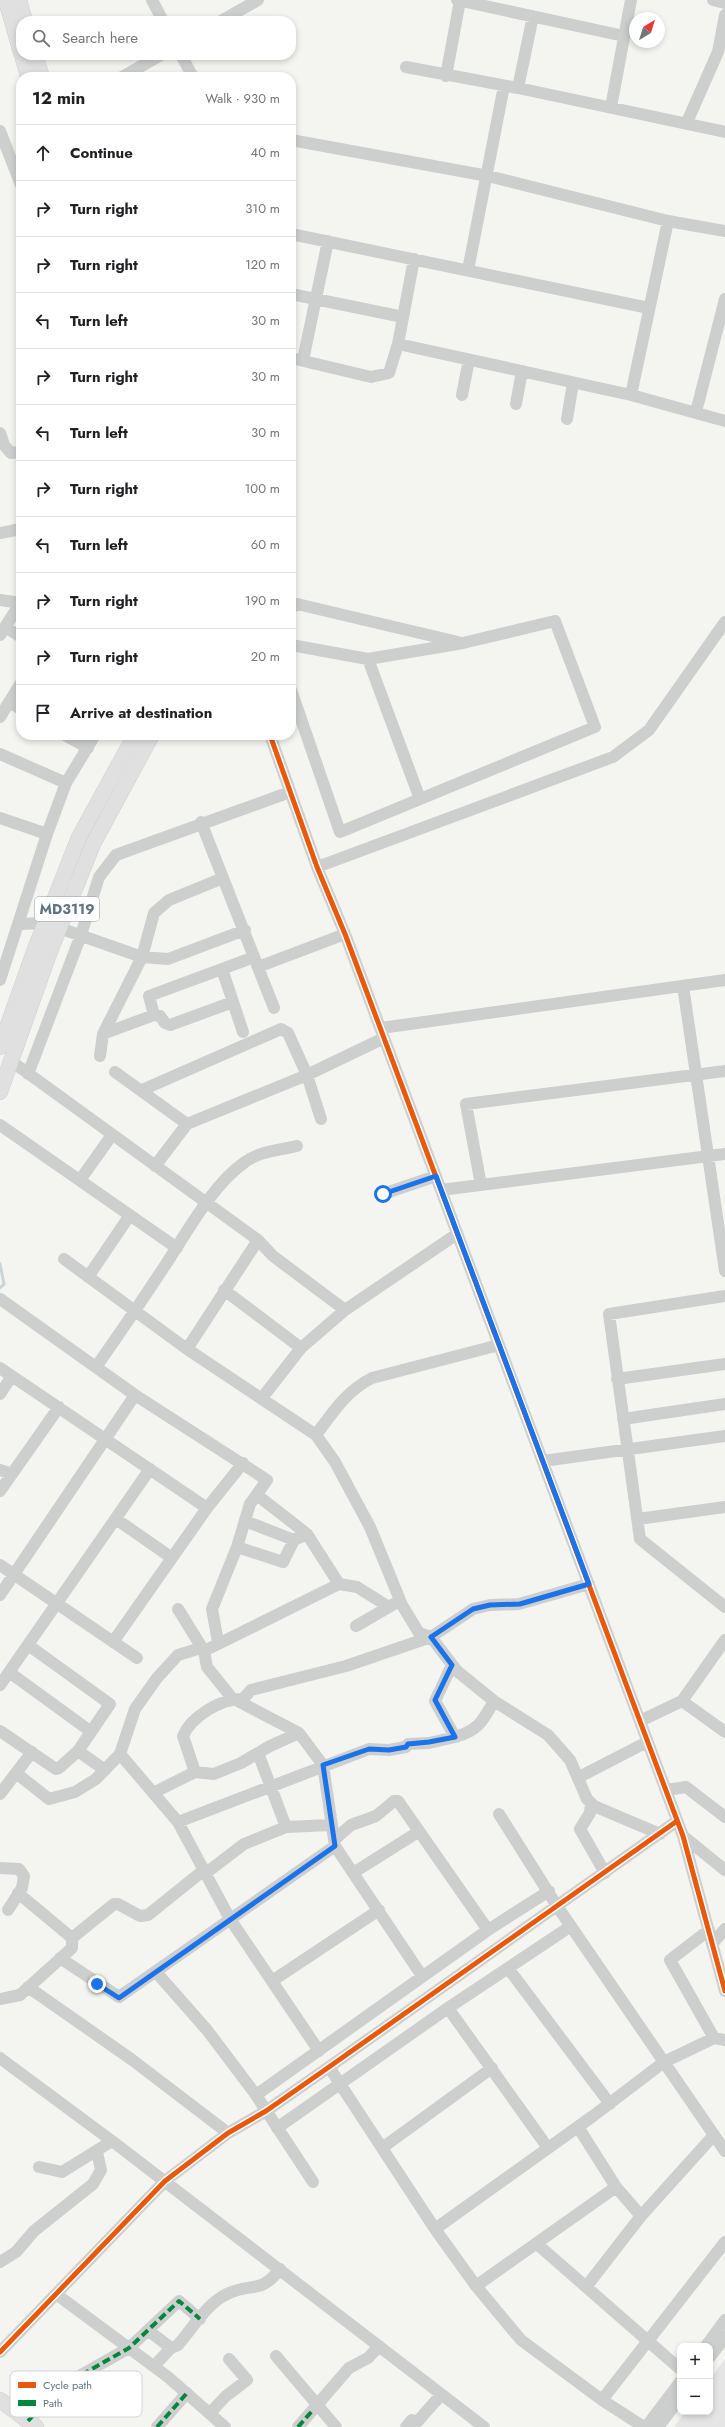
<!DOCTYPE html>
<html lang="en">
<head>
<meta charset="utf-8">
<style>
  :root { --surface:#fff; --page:#f6f6f6; --text:#202124; --muted:#757577; --line:#e0e0e0 }
  body { margin:0; font-family:Jost,sans-serif; background:var(--page); color:var(--text) }
  .controls { position:absolute; right:12px; bottom:12px; display:grid; overflow:hidden; border-radius:8px; box-shadow:0 2px 6px #0003 }
  .controls button { width:36px; height:36px; display:grid; place-items:center; padding:0; border:0; border-bottom:1px solid var(--line); background:var(--surface); color:var(--text); font:20px sans-serif }
  .compass { position:absolute; left:629px; top:12px; width:36px; height:36px; border-radius:50%; background:var(--surface); box-shadow:0 2px 6px #0003; rotate:38deg }
  .stop { position:absolute; width:12px; height:12px; margin:-9px; border:3px solid #1a73e8; border-radius:50%; background:#fff }
  .stop.end { background:#1a73e8; border-color:#fff; box-shadow:0 1px 4px #0008 }
  .list { margin:0; padding:0; list-style:none }
  h2 { display:flex; justify-content:space-between; align-items:center; height:52px; margin:0; padding:0 16px; font-size:17px }
  h2 small { font-size:13px; font-weight:400; color:var(--muted) }
  .list li { display:grid; grid-template-columns:26px 1fr auto; gap:12px; align-items:center; box-sizing:border-box; height:56px; padding:0 16px; border-top:1px solid var(--line) }
  .list b { display:block; font-size:15px; white-space:nowrap }
  .list em { font-size:13px; font-style:normal; color:var(--muted) }
  .icon { flex:none; width:22px; height:22px; fill:none; stroke:currentColor; stroke-width:2; stroke-linecap:round; stroke-linejoin:round }
  .map { position:relative; flex:none; width:725px; height:2427px; overflow:hidden }
  .search { position:absolute; background:var(--surface); box-shadow:0 2px 6px #0003; left:16px; top:16px; width:280px; height:44px; display:flex; align-items:center; gap:10px; box-sizing:border-box; padding:0 14px; border-radius:16px; color:var(--muted); font-size:15px }
  .panel { position:absolute; background:var(--surface); box-shadow:0 2px 6px #0003; left:16px; top:72px; width:280px; height:668px; border-radius:16px }
  .map>svg:first-child { display:block }
</style>
</head>
<body>
<div class="map">
<svg width="725" height="2427" viewBox="0 0 725 2427">
  <rect width="100%" height="100%" fill="#f4f4f1"/>
  <path fill="#e4e5e4" d="M725,2359V2427H674L685,2412H710V2379Z"/>
  <g fill="none" stroke-linecap="round" stroke-linejoin="round">
    <path stroke="#cbd4d6" stroke-width="3" d="M0,1264L4,1284L0,1288"/>
    <g stroke="#cfd0d0" stroke-width="16">
      <path id="major" d="M6,0L21,53
        M19,0L25,21
        M22,55L28,77
        M35,55L42,77
        M0,1047L35,949L79,837L135,735
        M0,1092L49,954L93,844L152,735
        M0,2400L36,2427"/>
    </g>
    <path stroke="#cdcece" stroke-width="12" d="M152,0L163,21
      M457,0L624,36
      M713,0L725,3
      M221,21L258,0
      M181,55L193,77
      M406,67L518,88L725,132
      M446,76L460,1
      M122,77L161,55
      M518,88L533,16
      M611,107L631,0
      M687,122L718,52L725,15
      M0,131L21,185
      M291,140L488,176L668,221L725,231
      M291,234L649,308
      M468,270L504,86
      M291,294L403,317
      M398,344L631,395L725,421
      M291,358L371,377L389,373L398,344L414,259
      M303,360L328,241
      M462,395L469,360
      M631,395L668,221
      M516,404L522,371
      M696,412L725,299
      M567,419L573,383
      M0,433L4,445L11,453L21,452
      M0,533L21,529
      M0,600L20,603
      M291,608L297,604L458,642
      M5,627L21,637
      M0,635L21,602
      M291,645L368,659L463,643L555,621L595,727L340,832L291,690
      M368,659L420,799
      M9,702L21,709
      M0,717L21,683
      M65,735L88,748
      M270,735L317,867L345,934L683,1836L725,1991
      M0,754L66,783
      M0,818L47,834
      M201,822L274,1008
      M317,867L613,757L649,730L725,622
      M19,924L45,923L142,957L168,959L245,930
      M258,967L345,934
      M222,969L243,1032
      M0,980L47,834L66,783L95,735
      M683,986L725,1271
      M154,1015L149,996L254,957
      M381,1028L725,980
      M103,1034L154,1015L160,1016L165,1023L170,1025L233,1002
      M100,1056L103,1034L142,957L154,913L169,900L223,878
      M11,1061L258,1240L273,1256L345,1310
      M115,1072L187,1124
      M28,1074L81,935L99,877L116,855L290,792
      M142,1090L281,1029L288,1033L307,1075L321,1119
      M0,1125L177,1248
      M155,1166L187,1124L307,1075L384,1038
      M80,1180L112,1135
      M481,1185L466,1104L725,1071
      M441,1190L725,1154
      M383,1194L436,1176
      M64,1259L187,1349L316,1435L335,1462L370,1527L402,1605L419,1633L431,1637L457,1671L494,1701L548,1735L570,1760L587,1799L594,1806L660,1834
      M88,1277L130,1215
      M224,1290L301,1348
      M725,1296L609,1314L640,1539L725,1607
      M0,1299L135,1395L267,1480L250,1504L237,1547L212,1609L218,1642
      M187,1349L258,1240
      M96,1367C120,1333 143,1299 166,1264C187,1232 213,1184 245,1162C260,1151 280,1150 297,1146
      M0,1368L207,1508
      M617,1379L725,1364
      M0,1394L12,1376
      M262,1398L301,1348L345,1310L457,1234
      M623,1419L725,1404
      M316,1435C333,1412 346,1391 372,1378L499,1345
      M543,1461L725,1436
      M0,1470L12,1474
      M0,1491L59,1407
      M257,1495L307,1534L339,1584
      M116,1519L172,1558
      M638,1519L725,1507
      M245,1521L294,1540
      M237,1547L283,1562L294,1540L307,1534
      M0,1565L137,1658
      M0,1595L135,1395
      M389,1607L357,1587L339,1584L204,1651L207,1667L232,1698L299,1733L323,1765L335,1846L422,1976
      M178,1609L204,1651
      M356,1626L394,1604
      M113,1642L207,1508L243,1463
      M452,1665L435,1701L455,1737C479,1730 482,1722 494,1701
      M9,1672L90,1731
      M0,1685L150,1469
      M682,1701L725,1732
      M640,1721L682,1701L725,1640
      M0,1731L56,1769L59,1768L78,1751L110,1704L28,1645
      M78,1751L105,1770
      M258,1753L286,1827
      M120,1754L178,1822L369,1749L389,1750L406,1747L408,1744L429,1743L455,1737
      M195,1772L183,1736C191,1717 221,1698 243,1699L251,1690L346,1666L431,1637L473,1609L490,1605L519,1604L589,1584
      M16,1773L49,1799L75,1792L96,1779L120,1754L135,1709L157,1678L178,1655L201,1648
      M578,1776H581L647,1742
      M666,1790L686,1787L725,1817
      M153,1793L195,1772L214,1774L241,1763L270,1746L299,1733
      M0,1794L32,1752
      M591,1803L590,1813L580,1829L605,1873
      M499,1814L557,1906L725,2151
      M178,1822L230,1919L319,2051
      M683,1836L725,1870
      M334,1840L351,1825L376,1816L394,1801H398L488,1930
      M0,1868L19,1869L24,1876L22,1888L8,1910
      M206,1873L244,1844L286,1827L331,1825
      M353,1873L418,1832
      M709,1930L670,1960L714,2038
      M72,1938L114,1904H118L140,1916L148,1915L204,1870
      M712,1944L725,1929
      M60,1958L119,1997L335,1846
      M508,1968L610,2104
      M156,1972L207,2030L256,2095L313,2182
      M272,1981L379,1910
      M28,1987L131,2059L228,2133
      M0,1999L20,1995L72,1948V1938L18,1893
      M448,2008L548,2148
      M0,2058L116,2144L484,2427
      M329,2067L435,2229L476,2286L521,2340L602,2400L644,2427
      M256,2095L488,1930L549,1891
      M578,2127L616,2187L641,2216
      M277,2128L448,2008L571,1926
      M382,2148L492,2068
      M39,2167L62,2172L112,2141
      M435,2229L593,2116L664,2062L714,2038L725,2040
      M537,2244L680,2369
      M0,2262L16,2252L34,2231L93,2184L101,2170L97,2152
      M476,2286L616,2187
      M586,2287L641,2216L714,2135
      M56,2294L168,2377L225,2427
      M149,2331L171,2348
      M706,2346L725,2320
      M0,2352L165,2181L228,2133L266,2111L329,2067L677,1821
      M276,2356L336,2427
      M710,2357L725,2337
      M154,2366L171,2348L178,2345C192,2329 207,2303 227,2294C252,2282 260,2295 280,2269
      M602,2400L725,2242
      M210,2413L226,2396L247,2380L229,2359
      M28,2421L58,2388L129,2348L179,2301L200,2319
      M157,2427L187,2393
      M298,2427L349,2368L368,2358L379,2346
      M406,2427L412,2420L417,2422L441,2395
      M646,2427L680,2382
      M658,2427L680,2398"/>
    <use href="#major" stroke="#e0e0e1" stroke-width="15"/>
    <path stroke="#00873e" stroke-width="4" stroke-dasharray="8 4" stroke-linecap="butt" d="M28,2421L58,2388L129,2348L179,2301L200,2319
      M157,2427L187,2393
      M298,2427L312,2411"/>
    <g stroke="#fff" stroke-width="8">
      <path id="cycleway" d="M270,735L317,867L345,934L683,1836L725,1991
        M0,2352L165,2181L228,2133L266,2111L329,2067L677,1821"/>
    </g>
    <use href="#cycleway" stroke="#e8590c" stroke-width="5"/>
  </g>
  <g fill="none" stroke-linecap="round" stroke-linejoin="round">
    <path stroke="#1a73e8" stroke-width="5" d="M97,1984L119,1998L335,1846L323,1765L369,1749L389,1750L406,1747L408,1744L429,1742L455,1737L435,1700L452,1665L431,1637L473,1609L490,1605L520,1604L589,1584L436,1176L383,1194"/>
  </g>
  <g text-anchor="middle" stroke-width="4" stroke-linejoin="round" paint-order="stroke">
    <rect fill="#fff" stroke="#919ea8" stroke-width="1" x="35" y="897" width="64" height="24" rx="3"/>
    <g font-size="14" font-weight="bold" fill="#627483">
      <text x="67" y="914">MD3119</text>
    </g>
  </g>
  <rect x="10" y="2371" width="132" height="46" rx="6" fill="#fff" stroke="#d0d5da" stroke-width="1"/>
  <rect x="18" y="2382" width="18" height="6" fill="#e8590c"/>
  <rect x="18" y="2400" width="18" height="6" fill="#00873e"/>
  <g font-size="11" fill="#627483">
    <text x="43" y="2389">Cycle path</text>
    <text x="43" y="2407">Path</text>
  </g>
</svg>
<div class="controls">
<button>+</button>
<button>−</button>
</div>
<svg class="compass" viewBox="-18 -18 36 36"><path d="M0-13l5 13h-10z" fill="#e53935"/><path d="M0 13l5-13h-10z" fill="#757577"/></svg>
<div class="stop" style="left:383px;top:1194px"></div>
<div class="stop end" style="left:97px;top:1984px"></div>
<div class="search"><svg class="icon" aria-label="search" viewBox="0 0 24 24"><circle cx="10" cy="10" r="6"/><path d="M15 15l6 6"/></svg>Search here</div>
<section class="panel">
<h2>12 min<small>Walk · 930 m</small></h2>
<ul class="list">
<li><svg class="icon" aria-label="ahead" viewBox="0 0 24 24"><path d="M12 20V5M6 11l6-6 6 6"/></svg><div><b>Continue</b></div><em>40 m</em></li>
<li><svg class="icon" aria-label="right" viewBox="0 0 24 24"><path d="M7 20v-9h11M14 6l5 5-5 5"/></svg><div><b>Turn right</b></div><em>310 m</em></li>
<li><svg class="icon" aria-label="right" viewBox="0 0 24 24"><path d="M7 20v-9h11M14 6l5 5-5 5"/></svg><div><b>Turn right</b></div><em>120 m</em></li>
<li><svg class="icon" aria-label="left" viewBox="0 0 24 24"><path d="M17 20v-9H6M10 6l-5 5 5 5"/></svg><div><b>Turn left</b></div><em>30 m</em></li>
<li><svg class="icon" aria-label="right" viewBox="0 0 24 24"><path d="M7 20v-9h11M14 6l5 5-5 5"/></svg><div><b>Turn right</b></div><em>30 m</em></li>
<li><svg class="icon" aria-label="left" viewBox="0 0 24 24"><path d="M17 20v-9H6M10 6l-5 5 5 5"/></svg><div><b>Turn left</b></div><em>30 m</em></li>
<li><svg class="icon" aria-label="right" viewBox="0 0 24 24"><path d="M7 20v-9h11M14 6l5 5-5 5"/></svg><div><b>Turn right</b></div><em>100 m</em></li>
<li><svg class="icon" aria-label="left" viewBox="0 0 24 24"><path d="M17 20v-9H6M10 6l-5 5 5 5"/></svg><div><b>Turn left</b></div><em>60 m</em></li>
<li><svg class="icon" aria-label="right" viewBox="0 0 24 24"><path d="M7 20v-9h11M14 6l5 5-5 5"/></svg><div><b>Turn right</b></div><em>190 m</em></li>
<li><svg class="icon" aria-label="right" viewBox="0 0 24 24"><path d="M7 20v-9h11M14 6l5 5-5 5"/></svg><div><b>Turn right</b></div><em>20 m</em></li>
<li><svg class="icon" aria-label="arrive" viewBox="0 0 24 24"><path d="M6 21V4h12l-3 4 3 4H6"/></svg><div><b>Arrive at destination</b></div></li>
</ul>
</section>
</div>
</body>
</html>
